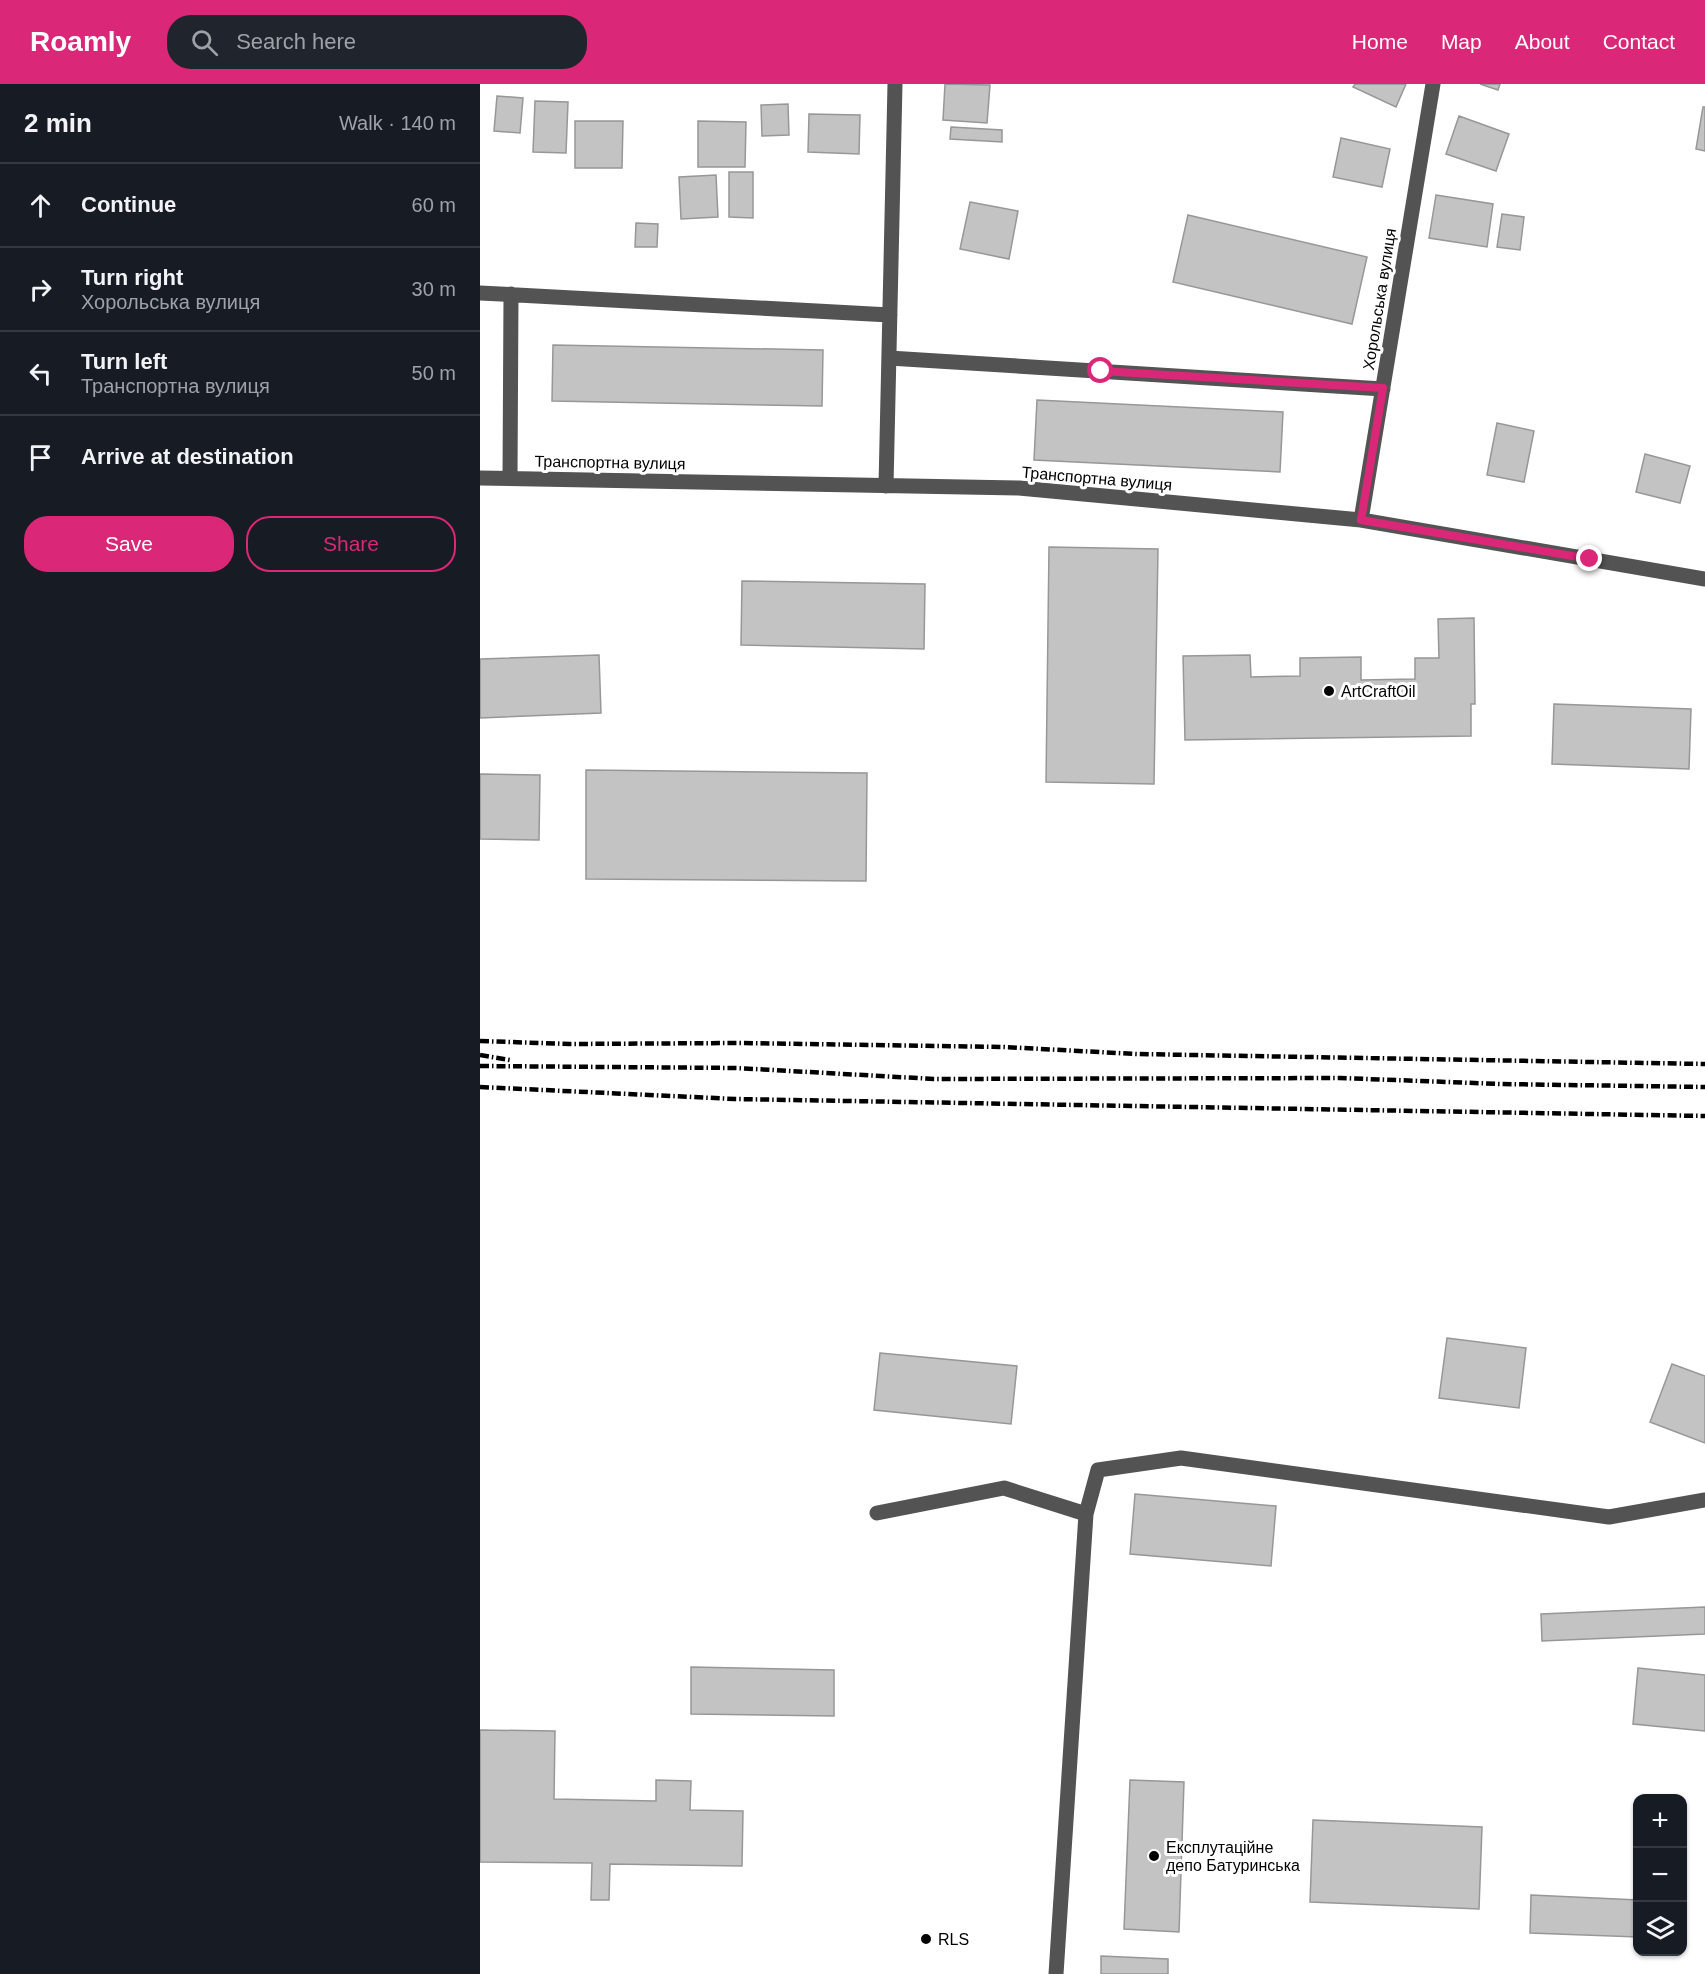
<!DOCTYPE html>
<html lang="en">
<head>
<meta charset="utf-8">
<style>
  :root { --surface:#171b24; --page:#20242c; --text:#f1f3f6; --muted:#9ea1a6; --line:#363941; --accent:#db2777 }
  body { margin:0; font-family:Arial,sans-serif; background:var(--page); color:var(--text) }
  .controls { position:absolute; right:18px; bottom:18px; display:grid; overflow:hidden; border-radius:12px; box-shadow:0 2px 4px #0004 }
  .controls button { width:54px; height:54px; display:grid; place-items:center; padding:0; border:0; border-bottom:2px solid var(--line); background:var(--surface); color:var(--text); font:30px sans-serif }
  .stop { position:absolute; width:18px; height:18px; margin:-14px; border:4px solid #db2777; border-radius:50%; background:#fff }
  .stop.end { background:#db2777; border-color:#fff; box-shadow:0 2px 6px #0008 }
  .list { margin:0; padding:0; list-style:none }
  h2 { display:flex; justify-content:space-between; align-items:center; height:78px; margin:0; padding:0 24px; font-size:26px }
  h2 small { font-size:20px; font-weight:400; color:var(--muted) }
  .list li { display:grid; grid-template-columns:39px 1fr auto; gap:18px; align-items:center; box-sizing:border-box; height:84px; padding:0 24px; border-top:2px solid var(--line) }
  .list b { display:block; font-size:22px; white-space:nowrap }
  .list p { margin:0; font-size:20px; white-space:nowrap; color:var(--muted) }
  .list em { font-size:20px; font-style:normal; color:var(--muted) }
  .actions { display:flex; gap:12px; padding:18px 24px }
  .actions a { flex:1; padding:14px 0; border:2px solid var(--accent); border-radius:24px; text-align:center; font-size:21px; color:var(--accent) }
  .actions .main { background:var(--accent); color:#fff }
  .icon { flex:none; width:33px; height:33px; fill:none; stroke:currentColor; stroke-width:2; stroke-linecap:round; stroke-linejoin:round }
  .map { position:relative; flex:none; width:1225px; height:1890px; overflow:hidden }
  header { display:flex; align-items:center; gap:36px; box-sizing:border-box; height:84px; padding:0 30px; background:var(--accent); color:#fff }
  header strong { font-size:28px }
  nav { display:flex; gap:33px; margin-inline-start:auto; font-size:21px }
  .search { width:420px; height:54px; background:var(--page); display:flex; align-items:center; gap:15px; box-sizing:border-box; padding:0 21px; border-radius:24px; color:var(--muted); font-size:22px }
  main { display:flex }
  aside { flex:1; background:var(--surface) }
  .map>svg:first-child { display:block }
</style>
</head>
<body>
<header>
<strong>Roamly</strong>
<div class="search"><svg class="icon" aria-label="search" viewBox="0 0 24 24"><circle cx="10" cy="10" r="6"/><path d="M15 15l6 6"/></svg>Search here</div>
<nav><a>Home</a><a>Map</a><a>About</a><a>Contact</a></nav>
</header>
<main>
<aside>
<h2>2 min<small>Walk · 140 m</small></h2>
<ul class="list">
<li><svg class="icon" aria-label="ahead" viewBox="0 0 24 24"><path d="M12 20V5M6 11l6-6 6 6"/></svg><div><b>Continue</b></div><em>60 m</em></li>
<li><svg class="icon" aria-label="right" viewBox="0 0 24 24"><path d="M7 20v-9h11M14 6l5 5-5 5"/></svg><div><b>Turn right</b><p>Хорольська вулиця</p></div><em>30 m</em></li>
<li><svg class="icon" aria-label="left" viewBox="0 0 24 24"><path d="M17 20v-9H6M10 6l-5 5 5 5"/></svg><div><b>Turn left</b><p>Транспортна вулиця</p></div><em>50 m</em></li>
<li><svg class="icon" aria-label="arrive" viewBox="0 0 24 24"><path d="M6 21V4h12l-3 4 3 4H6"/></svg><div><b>Arrive at destination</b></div></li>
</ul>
<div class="actions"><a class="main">Save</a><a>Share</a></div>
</aside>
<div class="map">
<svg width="1225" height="1890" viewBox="0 0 1225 1890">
  <rect width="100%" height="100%" fill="#fff"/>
  <path fill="#c3c3c3" stroke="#979797" stroke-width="1.5" d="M465,0L510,1L507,39L463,36Z
    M875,0H926L916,23L873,3Z
    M1000,0H1020L1018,6Z
    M17,12L43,14L40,49L14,47Z
    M55,17L88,18L86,69L53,68Z
    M308,20L309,51L282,52L281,21Z
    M1223,23H1225V67L1216,65Z
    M329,30L380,31L379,70L328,68Z
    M979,32L1029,50L1016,87L966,70Z
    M95,37H143L142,84H95Z
    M218,37L266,38L265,83H218Z
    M471,43L522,46V58L470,55Z
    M861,54L910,65L902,103L853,93Z
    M249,88H273V134L249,133Z
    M236,91L238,133L201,135L199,93Z
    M956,111L1013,120L1007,163L949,154Z
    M490,118L538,127L529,175L480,165Z
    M1022,130L1044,133L1040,166L1017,163Z
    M708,131L887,173L872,240L693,198Z
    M156,139L178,140L177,163H155Z
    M73,261L343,266L342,322L72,317Z
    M557,316L803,328L800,388L554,376Z
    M1017,339L1054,347L1044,398L1007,391Z
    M1165,370L1210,382L1200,419L1156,408Z
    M569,463L678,465L674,700L566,698Z
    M262,497L445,500L444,565L261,561Z
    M994,534L995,620H991V652L705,656L703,572L770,571L771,593L820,592V574L881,573V596L935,595V574H959L958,535Z
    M119,571L121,629L0,634V575Z
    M1074,620L1211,625L1209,685L1072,680Z
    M106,686L387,689L386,797L106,795Z
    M0,690L60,691L59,756L0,755Z
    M967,1254L1046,1264L1039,1324L959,1314Z
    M400,1269L537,1282L531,1340L394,1326Z
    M1192,1280L1225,1292V1359L1170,1338Z
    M655,1410L796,1422L791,1482L650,1470Z
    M1225,1523V1550L1062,1557L1061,1530Z
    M211,1583L354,1586V1632L211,1630Z
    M1158,1584L1225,1591V1647L1153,1640Z
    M0,1646L75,1647L74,1715L176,1717V1696L211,1697L210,1726L263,1727L262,1782L130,1780L129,1816H111L112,1779L0,1778Z
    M650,1696L704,1698L699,1848L644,1845Z
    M833,1736L1002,1743L999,1825L830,1818Z
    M1051,1811L1158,1816V1853L1050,1849Z
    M621,1872L688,1875V1890H621Z"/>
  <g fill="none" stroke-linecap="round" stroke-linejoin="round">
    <path stroke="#535353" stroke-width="15" d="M0,209L410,231
      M409,274L903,305
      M0,394L539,404L881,436L1225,495
      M30,394L31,210
      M406,402L415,0
      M881,436L953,0
      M397,1429L524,1404L606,1430
      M576,1890L606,1430L618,1386L701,1374L1129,1433L1225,1416"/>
    <path stroke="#000" stroke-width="4.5" stroke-dasharray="9 3 1.5 3" stroke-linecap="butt" d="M0,957L90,960L258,959L524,963L656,970L1225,980
      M0,971L30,976
      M0,982L257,984L454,995L860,994L1021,1000L1225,1003
      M0,1003L255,1015L1225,1032"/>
  </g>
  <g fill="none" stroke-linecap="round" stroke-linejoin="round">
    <path stroke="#db2777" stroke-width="8" d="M621,287L903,304L881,436L1110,475"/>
  </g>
  <g fill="#000" stroke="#fff" stroke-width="2">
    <circle cx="849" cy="607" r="6"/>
    <circle cx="674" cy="1772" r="6"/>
    <circle cx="446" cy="1855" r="6"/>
  </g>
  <g text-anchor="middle" stroke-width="6" stroke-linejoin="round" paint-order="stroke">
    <g font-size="16" fill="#000" stroke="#fff">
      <text transform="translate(899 215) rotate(-81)" y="6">Хорольська вулиця</text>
      <text transform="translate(130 378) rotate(1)" y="6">Транспортна вулиця</text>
      <text transform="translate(617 394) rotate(5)" y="6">Транспортна вулиця</text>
    </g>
    <g font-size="16" fill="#000" stroke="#fff" text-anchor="start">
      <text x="861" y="613">ArtCraftOil</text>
      <text x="686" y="1769">Експлутаційне<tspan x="686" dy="18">депо Батуринська</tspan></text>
      <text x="458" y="1861">RLS</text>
    </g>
  </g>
</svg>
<div class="controls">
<button>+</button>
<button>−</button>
<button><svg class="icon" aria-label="layers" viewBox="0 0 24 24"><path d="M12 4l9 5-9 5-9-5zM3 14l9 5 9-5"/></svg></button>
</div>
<div class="stop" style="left:621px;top:287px"></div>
<div class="stop end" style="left:1110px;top:475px"></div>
</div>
</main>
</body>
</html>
